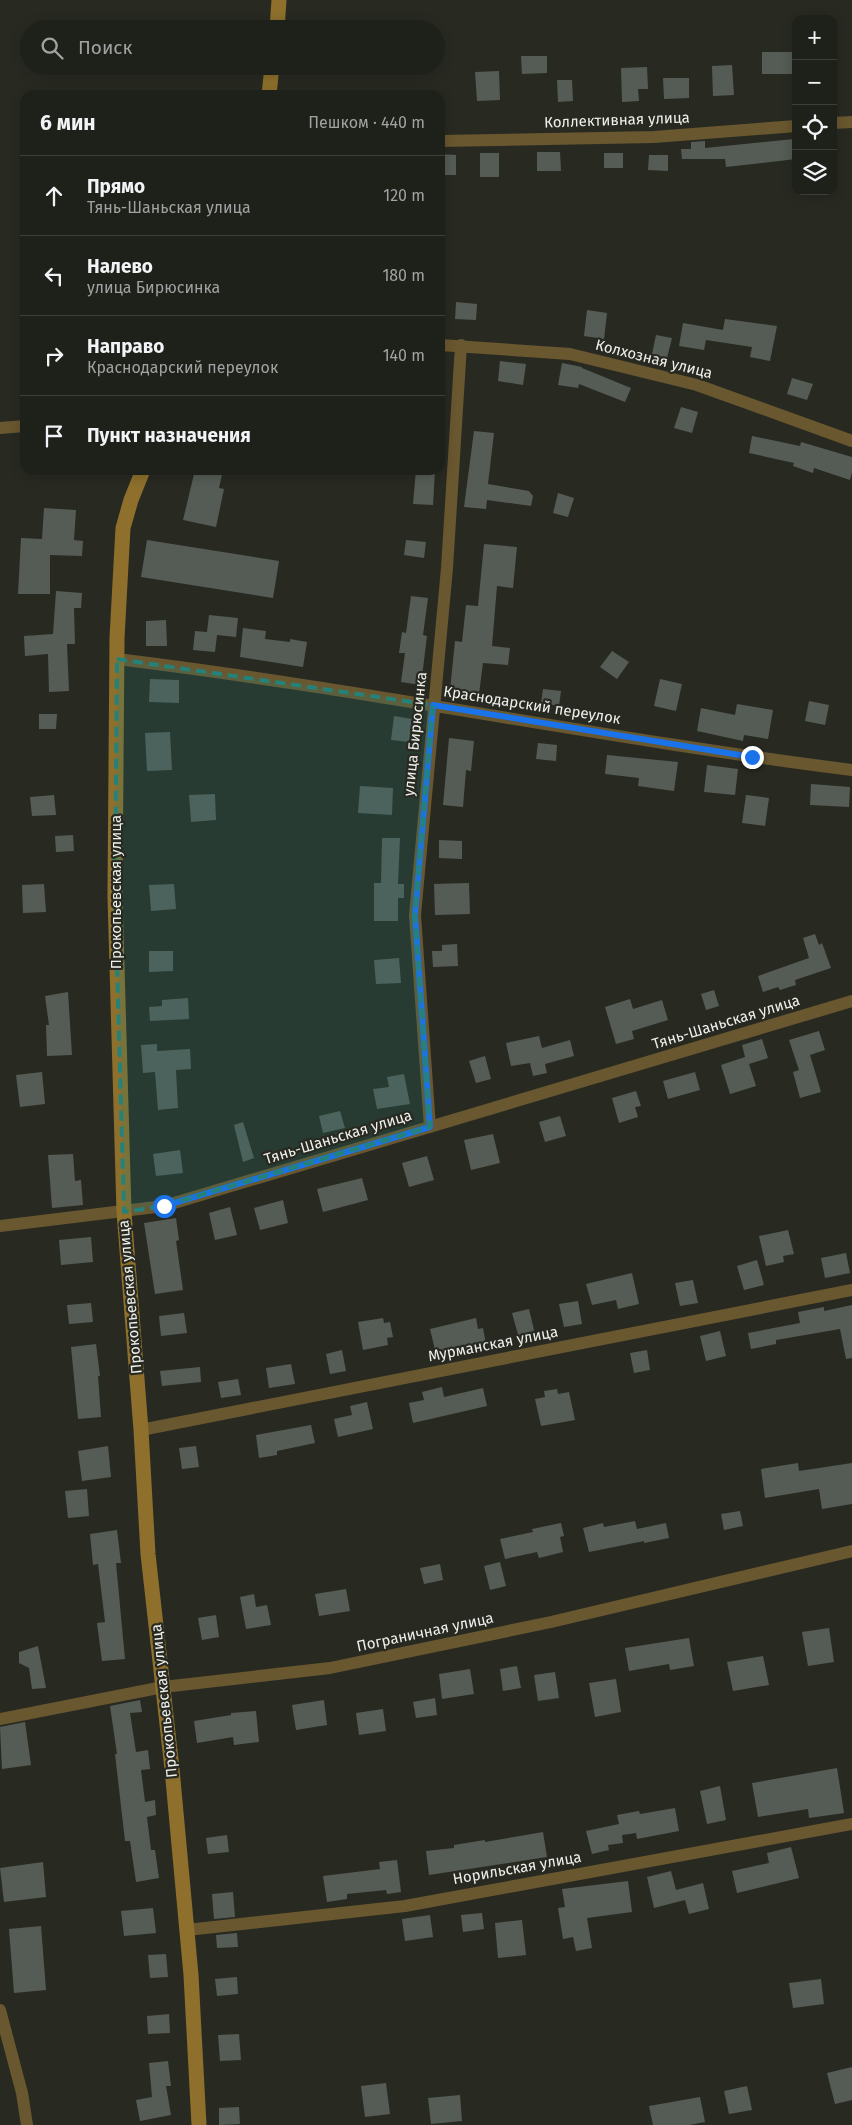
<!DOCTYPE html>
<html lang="ru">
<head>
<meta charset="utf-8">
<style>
  :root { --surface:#1e201a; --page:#262823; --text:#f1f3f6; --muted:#a1a3a2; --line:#3c3e39 }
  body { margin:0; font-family:"Fira Sans",sans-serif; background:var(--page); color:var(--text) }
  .controls { position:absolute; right:15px; top:15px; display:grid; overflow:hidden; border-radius:10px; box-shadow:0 2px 12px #0003 }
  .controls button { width:45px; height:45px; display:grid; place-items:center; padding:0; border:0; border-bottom:1px solid var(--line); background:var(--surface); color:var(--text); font:25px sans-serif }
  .stop { position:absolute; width:15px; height:15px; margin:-11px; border:4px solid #1a73e8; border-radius:50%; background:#fff }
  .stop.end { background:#1a73e8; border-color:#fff; box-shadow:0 1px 5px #0008 }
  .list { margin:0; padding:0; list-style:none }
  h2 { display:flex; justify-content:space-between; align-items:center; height:65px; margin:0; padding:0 20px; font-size:21px }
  h2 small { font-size:16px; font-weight:400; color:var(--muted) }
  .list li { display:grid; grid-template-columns:32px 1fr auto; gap:15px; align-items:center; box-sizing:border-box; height:80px; padding:0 20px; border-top:1px solid var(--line) }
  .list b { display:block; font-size:19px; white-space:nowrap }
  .list p { margin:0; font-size:16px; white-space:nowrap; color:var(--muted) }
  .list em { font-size:16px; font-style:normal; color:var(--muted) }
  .icon { flex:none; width:28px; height:28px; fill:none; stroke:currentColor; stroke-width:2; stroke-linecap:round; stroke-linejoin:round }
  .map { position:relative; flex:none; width:852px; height:2125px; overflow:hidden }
  .search { position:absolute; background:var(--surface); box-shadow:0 2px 12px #0003; left:20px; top:20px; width:425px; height:55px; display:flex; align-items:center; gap:12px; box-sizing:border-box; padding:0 18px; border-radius:28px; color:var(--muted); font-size:19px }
  .panel { position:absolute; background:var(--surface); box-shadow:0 2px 12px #0003; left:20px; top:90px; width:425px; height:385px; border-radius:15px }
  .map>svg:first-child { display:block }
</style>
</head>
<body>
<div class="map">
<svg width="852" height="2125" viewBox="0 0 852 2125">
  <rect width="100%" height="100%" fill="#282a22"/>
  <path fill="#555c55" d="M762,52H794V74H762Z
    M521,56H547V73L522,74Z
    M732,65L734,95L713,96L712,66Z
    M647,67L648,89H638L639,101L622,102L621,68Z
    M499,71L500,100L477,101L475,72Z
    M663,78H689V98L664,99Z
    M557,80H572L573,101L558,102Z
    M794,139L796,159L726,167L725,159H682L681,149H691V142L705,141V148Z
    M537,152H560L561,171H537Z
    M480,153H499V177H480Z
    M604,153H623V168H604Z
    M440,154L456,155V175H440Z
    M649,155H668V171L648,170Z
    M456,302L477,304L476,320L455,319Z
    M587,310L607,313L604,339L584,336Z
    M725,319L777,326L770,361L750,357L752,347L706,340L704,350L679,346L683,323L723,330Z
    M656,335L672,338L667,358L652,354Z
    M500,361L526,364L523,385L498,381Z
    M562,363L582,367V368L631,388L625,402L579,384L578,388L558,385Z
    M792,378L813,384L807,400L787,394Z
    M681,407L698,412L692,433L674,428Z
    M474,431L494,433L488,484L529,491L533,496L531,506L487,500L486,509L464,507Z
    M752,436L800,446L801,442L852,457V472L850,480L814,468L813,473L793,466L794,463L749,453Z
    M195,470H223L219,488L224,489L216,527L183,520Z
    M416,470H435L433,505L413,504Z
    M558,493L574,498L568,517L553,513Z
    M44,508L76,510L74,540L83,541L82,556L50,555V594H18L21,538L42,539Z
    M147,540L279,561L273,598L141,577Z
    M406,540L426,542L424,558L404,555Z
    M484,544L517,547L513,588L497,586L492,646L510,648L508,665L483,663L479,694L450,690L455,641L462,642L466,605L478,606Z
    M56,591L82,593L81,608H74L75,644H67L69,691L49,692L48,654L25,656L24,636L53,634Z
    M411,596L428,598L423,635L427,636L421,685L401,682L405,653H399L402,632L406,633Z
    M209,615L238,618L236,637L217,635L215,652L193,650L195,631L207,632Z
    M166,620L167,646H146V621Z
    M243,628L266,631L265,639L290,642V639L307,642L303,667L240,657Z
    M612,651L629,662L617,679L600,667Z
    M150,679L179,680V703L149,702Z
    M660,679L682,684L676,711L654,706Z
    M543,689L561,691L559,706L541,703Z
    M809,701L829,705L825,725L805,721Z
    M737,704L773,710L768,739L744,735L743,741L697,731L701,708L735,715Z
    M39,714H57L56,729H39Z
    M394,716L412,719L409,742L391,740Z
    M170,732L172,770L147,771L145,733Z
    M449,738L474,741L471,771L466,770L463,807L443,805Z
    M538,743L557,745L556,761L536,759Z
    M607,755L678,762L674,791L638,786L639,778L605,774Z
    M707,765L738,769L735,795L704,792Z
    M811,784L850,787L849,807L810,805Z
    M360,786L393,788L392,815L358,813Z
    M215,794L216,820L191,822L189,795Z
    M54,795L56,815L32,816L30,797Z
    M746,795L769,798L765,826L742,823Z
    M73,835L74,851L56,852L55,836Z
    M382,838H400L398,884H404V898H398V921H374V883H381Z
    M439,840L462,841V859L439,858Z
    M469,883L470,914L435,915L434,884Z
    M44,884L46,912L23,913L22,885Z
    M174,884L176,909L151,911L149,885Z
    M815,934L819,945L822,943L831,968L795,980L796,985L780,990L778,987L763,992L758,976L809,958L803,938Z
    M457,944L458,966L433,967L432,951H442V945Z
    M149,951H173V971L149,972Z
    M399,958L401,983L376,984L374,960Z
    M714,990L719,1006L706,1010L701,994Z
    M68,992L72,1055L47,1056L46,1025H49L45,996Z
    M188,998L189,1019L150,1021L149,1007L162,1006V1000Z
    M630,999L633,1009L662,1000L668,1020L632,1031L634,1039L616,1044L605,1007Z
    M819,1031L825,1050L810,1055L821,1092L800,1098L793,1072L799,1070L789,1040Z
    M539,1036L542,1048L570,1040L574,1056L545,1064L547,1073L533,1076L530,1063L511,1066L506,1043Z
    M762,1039L768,1058L749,1064L756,1086L730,1094L721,1065L745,1057L742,1045Z
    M157,1044V1051L190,1049L191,1069L176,1070L178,1108L158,1110L155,1072L143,1073L141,1045Z
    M485,1056L491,1079L476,1083L469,1061Z
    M42,1072L45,1104L20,1107L16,1075Z
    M695,1072L700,1090L668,1099L663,1081Z
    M404,1074L410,1104L377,1109L373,1089L389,1087L387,1077Z
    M636,1091L641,1106L635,1107L638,1117L619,1123L612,1098Z
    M340,1111L345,1128L323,1133L319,1116Z
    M560,1116L566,1136L545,1142L539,1122Z
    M243,1122L254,1158L243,1162L234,1125Z
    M493,1134L500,1163L471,1170L464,1140Z
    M180,1150L183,1173L156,1176L153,1154Z
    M73,1154L75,1181L81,1180L83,1205L52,1208L48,1155Z
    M427,1156L434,1180L409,1187L402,1163Z
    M362,1178L368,1200L323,1212L317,1189Z
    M283,1200L288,1223L260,1230L254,1208Z
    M230,1207L237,1235L215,1240L209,1213Z
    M176,1218L179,1240L176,1241L183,1290L155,1294L144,1223Z
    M788,1230L794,1254L783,1256L784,1262L766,1266L759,1236Z
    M91,1237L93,1262L61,1265L59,1240Z
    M846,1253L850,1273L825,1278L821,1258Z
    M757,1260L764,1285L744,1290L737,1266Z
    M632,1273L639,1304L618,1309L616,1300L592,1305L586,1284Z
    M693,1280L698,1303L680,1306L675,1283Z
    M578,1301L582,1324L564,1327L559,1304Z
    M91,1303L93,1322L69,1324L67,1305Z
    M852,1305V1358L846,1359L840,1329L776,1340V1344L751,1349L748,1333L800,1323L798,1312L824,1307V1311Z
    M529,1309L535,1334L519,1338L512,1313Z
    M184,1313L187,1333L161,1336L159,1316Z
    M383,1318L384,1323L390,1322L393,1337L387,1338L388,1345L363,1350L358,1322Z
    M476,1318L478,1329L483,1328L486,1344L436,1354L430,1329Z
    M720,1331L726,1356L706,1361L700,1336Z
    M96,1344L100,1376H98L101,1417L78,1419L71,1347Z
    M342,1350L346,1371L330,1374L326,1354Z
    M647,1350L650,1370L634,1373L630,1353Z
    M291,1364L295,1384L269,1388L266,1368Z
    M200,1367L201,1382L162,1386L160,1371Z
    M238,1379L241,1395L221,1398L218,1382Z
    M442,1387L444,1397L483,1388L487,1406L413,1423L409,1403L424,1400L422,1392Z
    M557,1389L558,1394L569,1392L575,1420L541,1426L535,1399L545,1397L544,1391Z
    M367,1402L373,1429L338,1437L334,1419L352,1415L350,1406Z
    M311,1425L315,1443L277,1451V1455L259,1458L256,1435Z
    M108,1446L111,1477L82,1481L78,1451Z
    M196,1446L199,1467L182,1469L179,1448Z
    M798,1463L799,1471L852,1463V1504L822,1509L819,1489L765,1498L761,1469Z
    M87,1489L89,1516L68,1518L65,1491Z
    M740,1511L743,1526L724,1530L721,1514Z
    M635,1521L637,1529L666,1523L669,1538L644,1543V1541L589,1552L583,1528L603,1523L604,1527Z
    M561,1523L564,1536L560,1537L563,1552L539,1558L537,1552L505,1559L500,1539L533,1532L532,1529Z
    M117,1530L121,1563H116L125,1659L102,1661L97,1623L105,1622L98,1564L93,1565L90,1534Z
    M500,1562L506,1586L490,1590L484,1566Z
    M440,1564L443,1580L424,1584L420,1568Z
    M346,1589L350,1611L319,1616L315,1594Z
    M254,1594L256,1607L267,1605L271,1625L246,1629L240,1597Z
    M216,1615L219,1637L202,1640L198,1618Z
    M829,1628L834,1662L808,1666L802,1632Z
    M689,1638L694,1666L670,1670L669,1664L629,1671L625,1648Z
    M38,1646L46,1688L32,1689L29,1668L19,1663V1652Z
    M763,1656L769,1685L733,1691L727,1662Z
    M517,1666L521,1688L503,1691L500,1669Z
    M470,1669L474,1694L442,1699L439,1674Z
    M555,1672L559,1698L538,1701L534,1675Z
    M616,1679L621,1712L595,1717L589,1683Z
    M435,1698L437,1715L416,1718L413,1702Z
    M140,1700L142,1712L130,1713L136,1752L148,1750L150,1769L141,1770L145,1802L155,1800L156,1815L147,1817L151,1850H155L159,1878L136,1882L130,1841H125L115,1754H117L110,1706Z
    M324,1700L327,1725L296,1730L292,1705Z
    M383,1709L386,1731L359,1735L356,1713Z
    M256,1711L259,1742L234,1745L233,1737L197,1743L194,1721L231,1715V1713Z
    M25,1722L31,1765L2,1769L0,1727Z
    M837,1768L844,1813L809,1818L808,1809L758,1817L752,1783Z
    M720,1786L726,1820L707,1824L700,1791Z
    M675,1808L679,1831L637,1839L636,1833L622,1835L623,1843L608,1845L609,1850L592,1854L586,1831L619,1824L617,1815L639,1811L640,1814Z
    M543,1832L547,1857L429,1875L426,1851L454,1848V1845L485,1840V1842Z
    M227,1835L229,1852L208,1854L206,1838Z
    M791,1847L799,1878L737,1893L732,1871L769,1863L767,1853Z
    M397,1860L401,1892L387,1894L386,1890L347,1894V1899L327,1902L323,1876L380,1869L379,1862Z
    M43,1862L46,1897L4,1902L0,1868Z
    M671,1871L676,1890L703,1883L709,1909L689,1914L685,1900L654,1908L647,1877Z
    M628,1881L632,1912L587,1918L592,1948L576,1951L573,1937L563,1939L558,1908L565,1907L562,1889Z
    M233,1892L235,1917L214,1919L212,1894Z
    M153,1908L156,1933L124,1936L121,1911Z
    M482,1913L484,1929L463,1932L461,1915Z
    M430,1915L433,1937L405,1941L402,1919Z
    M522,1920L526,1955L498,1958L495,1923Z
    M41,1926L46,1990L14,1993L9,1929Z
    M237,1933L238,1947L217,1948L216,1935Z
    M166,1954L168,1977L150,1978L148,1955Z
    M237,1977L238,1994L217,1996L215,1979Z
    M821,1979L824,2004L793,2008L789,1983Z
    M169,2014L170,2033L148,2034L147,2016Z
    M239,2034L241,2060L220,2061L218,2035Z
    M168,2061L171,2086H166L171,2115L140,2121L136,2100L152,2097L149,2063Z
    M852,2067V2100L835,2104L827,2073Z
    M386,2083L390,2114L365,2117L361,2086Z
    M747,2086L752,2110L729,2114L724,2091Z
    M460,2095L462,2121L431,2124L428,2098Z
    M700,2097L705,2122L689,2125H653L649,2106Z
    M239,2107L240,2124L219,2125V2108Z"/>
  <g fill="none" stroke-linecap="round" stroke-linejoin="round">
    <path stroke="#69572f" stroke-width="12" d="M833,123L852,122
      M440,141L654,137L796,126
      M440,345L570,354L697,385L852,441
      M0,428L25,426
      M117,659C363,689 606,739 852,770
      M430,1127L415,915L447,568L461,345
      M0,1226L164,1206L852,1001
      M141,1430L852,1290
      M0,1719L163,1687L330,1668L551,1622L852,1551
      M187,1930L405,1906L852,1824
      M0,2010L22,2093L27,2125"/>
    <path stroke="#8e702c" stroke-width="15" d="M277,29L279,0
      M269,95L272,66
      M143,470L131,500L123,528L117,638L115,896L124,1212L141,1430L148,1554L172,1769L191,1975L199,2125"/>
  </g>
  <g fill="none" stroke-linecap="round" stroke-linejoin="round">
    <path stroke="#1a73e8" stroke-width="6" d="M164,1206L430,1127L415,915L433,705L752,757"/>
  </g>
  <path fill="#25827a" fill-opacity="0.2" stroke="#25827a" stroke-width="4" stroke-dasharray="10 6" stroke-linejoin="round" d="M117,659L433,705L415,915L430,1127L164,1206L124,1212L115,896Z"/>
  <g text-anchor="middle" stroke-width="4.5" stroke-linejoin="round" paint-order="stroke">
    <g font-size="15" fill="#eff0eb" stroke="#282a22">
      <text transform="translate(617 120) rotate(-2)" y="5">Коллективная улица</text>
      <text transform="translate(654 359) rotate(14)" y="5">Колхозная улица</text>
      <text transform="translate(532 705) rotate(9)" y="5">Краснодарский переулок</text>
      <text transform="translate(415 734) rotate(-84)" y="5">улица Бирюсинка</text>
      <text transform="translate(116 892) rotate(-90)" y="5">Прокопьевская улица</text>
      <text transform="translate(726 1022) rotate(-17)" y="5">Тянь-Шаньская улица</text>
      <text transform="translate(338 1137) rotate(-17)" y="5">Тянь-Шаньская улица</text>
      <text transform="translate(130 1297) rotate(-95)" y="5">Прокопьевская улица</text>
      <text transform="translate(493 1344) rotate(-11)" y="5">Мурманская улица</text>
      <text transform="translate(425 1632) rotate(-12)" y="5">Пограничная улица</text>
      <text transform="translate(164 1701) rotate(-96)" y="5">Прокопьевская улица</text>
      <text transform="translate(517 1868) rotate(-10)" y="5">Норильская улица</text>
    </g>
  </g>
</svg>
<div class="controls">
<button>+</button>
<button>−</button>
<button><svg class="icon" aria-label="locate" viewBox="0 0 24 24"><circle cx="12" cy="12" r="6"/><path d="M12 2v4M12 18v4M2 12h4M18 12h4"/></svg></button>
<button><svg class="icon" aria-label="layers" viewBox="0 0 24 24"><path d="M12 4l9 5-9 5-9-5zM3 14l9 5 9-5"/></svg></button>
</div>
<div class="stop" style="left:164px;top:1206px"></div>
<div class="stop end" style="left:752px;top:757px"></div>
<div class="search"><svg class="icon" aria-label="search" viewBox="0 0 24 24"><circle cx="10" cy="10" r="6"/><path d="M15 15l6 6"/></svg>Поиск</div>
<section class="panel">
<h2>6 мин<small>Пешком · 440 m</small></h2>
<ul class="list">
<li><svg class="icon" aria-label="ahead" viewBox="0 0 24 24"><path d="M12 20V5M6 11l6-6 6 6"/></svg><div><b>Прямо</b><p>Тянь-Шаньская улица</p></div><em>120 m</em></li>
<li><svg class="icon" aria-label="left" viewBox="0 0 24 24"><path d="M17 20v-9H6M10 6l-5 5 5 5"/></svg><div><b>Налево</b><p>улица Бирюсинка</p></div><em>180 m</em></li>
<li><svg class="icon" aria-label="right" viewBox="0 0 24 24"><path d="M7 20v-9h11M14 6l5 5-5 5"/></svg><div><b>Направо</b><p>Краснодарский переулок</p></div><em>140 m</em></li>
<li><svg class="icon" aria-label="arrive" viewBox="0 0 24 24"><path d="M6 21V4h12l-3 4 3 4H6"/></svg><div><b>Пункт назначения</b></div></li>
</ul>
</section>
</div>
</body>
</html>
